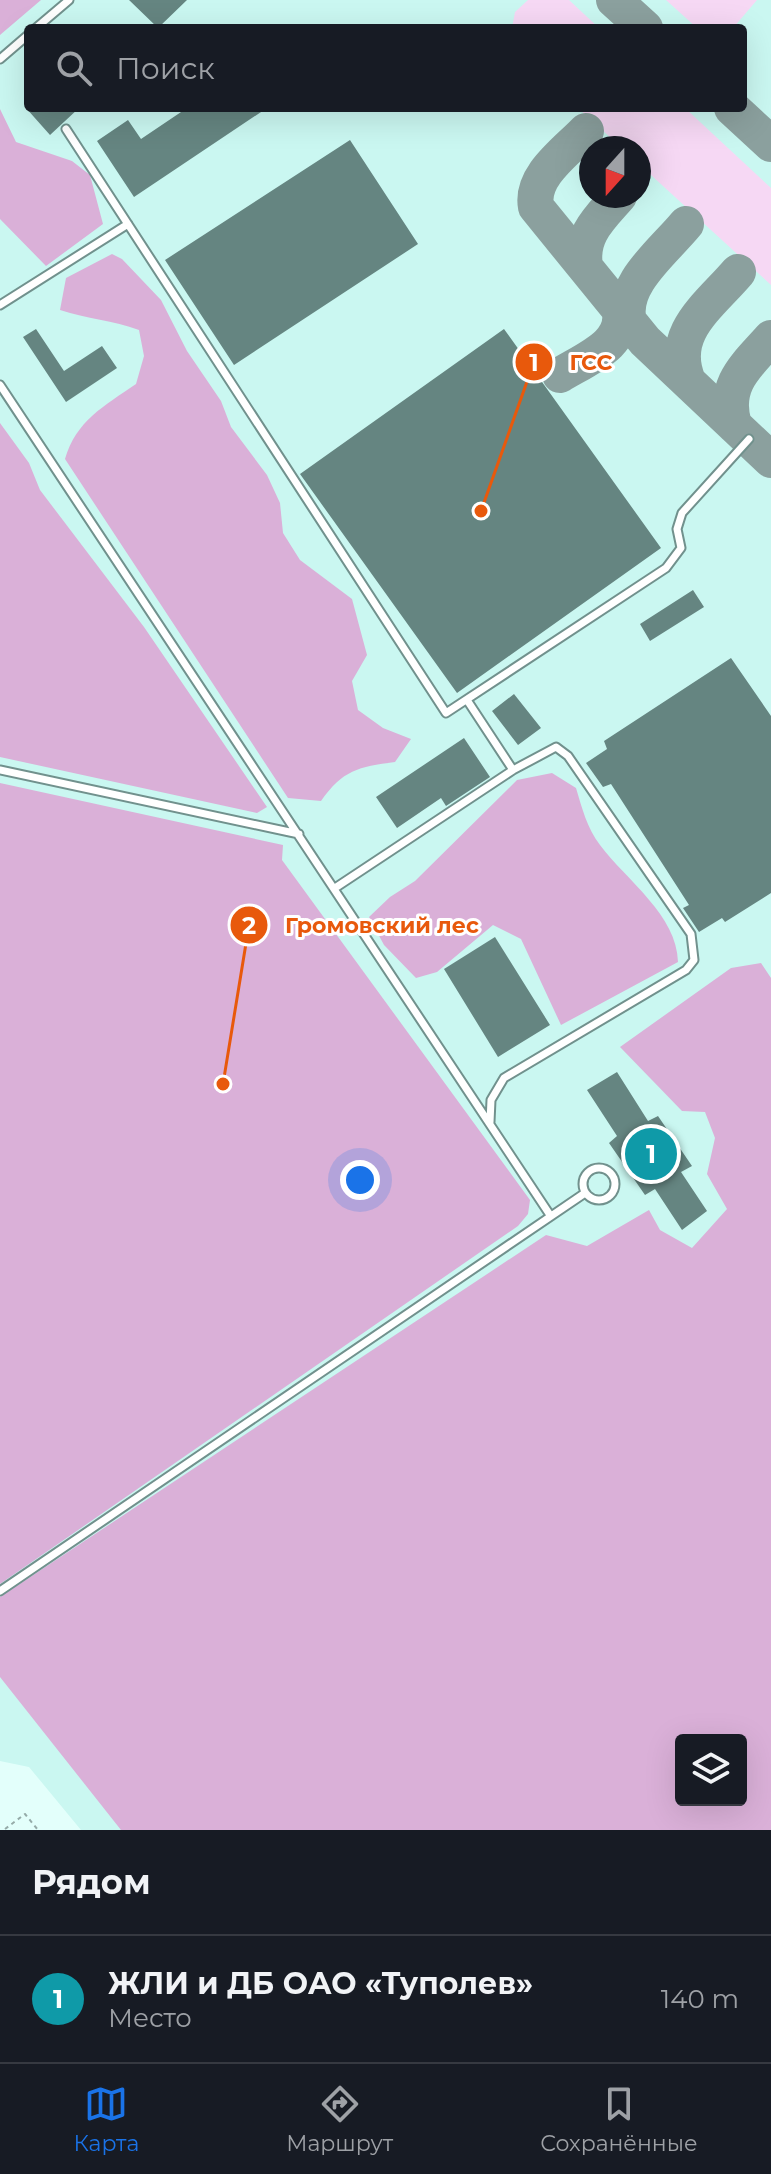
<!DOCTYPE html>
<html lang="ru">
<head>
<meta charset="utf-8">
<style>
  :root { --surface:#171b24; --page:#20242c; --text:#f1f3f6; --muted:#9ea1a6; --line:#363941; --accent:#1a73e8 }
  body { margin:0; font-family:Montserrat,sans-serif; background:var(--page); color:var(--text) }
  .controls { position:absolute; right:24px; bottom:24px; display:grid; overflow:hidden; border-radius:8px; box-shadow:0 8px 32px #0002 }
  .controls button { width:72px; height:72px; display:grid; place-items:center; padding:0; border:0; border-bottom:2px solid var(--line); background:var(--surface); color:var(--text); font:40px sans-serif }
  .compass { position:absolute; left:579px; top:136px; width:72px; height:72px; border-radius:50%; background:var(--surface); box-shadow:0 8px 32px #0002; rotate:201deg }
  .you { position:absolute; left:360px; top:1180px; width:28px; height:28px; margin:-20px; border:6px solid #fff; border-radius:50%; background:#1a73e8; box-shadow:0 0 0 12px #1a73e833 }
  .badge { display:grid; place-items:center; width:52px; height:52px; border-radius:50%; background:var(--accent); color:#fff; font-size:26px; font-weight:700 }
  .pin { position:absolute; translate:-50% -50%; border:4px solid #fff; box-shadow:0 2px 8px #0006 }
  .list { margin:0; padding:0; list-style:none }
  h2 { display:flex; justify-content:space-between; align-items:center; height:104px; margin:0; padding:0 32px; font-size:34px }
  h2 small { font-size:26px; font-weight:400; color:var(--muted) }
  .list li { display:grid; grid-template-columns:52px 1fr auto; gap:24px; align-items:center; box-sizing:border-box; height:128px; padding:0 32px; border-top:2px solid var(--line) }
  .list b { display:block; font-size:30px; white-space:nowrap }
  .list p { margin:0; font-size:26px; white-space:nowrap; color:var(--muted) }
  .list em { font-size:26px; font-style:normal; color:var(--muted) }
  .icon { flex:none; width:44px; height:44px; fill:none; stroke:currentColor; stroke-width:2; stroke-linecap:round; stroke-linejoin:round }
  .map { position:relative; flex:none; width:771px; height:1830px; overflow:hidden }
  .search { position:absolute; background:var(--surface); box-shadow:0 8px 32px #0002; left:24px; right:24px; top:24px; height:88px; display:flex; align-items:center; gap:20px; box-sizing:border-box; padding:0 28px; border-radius:8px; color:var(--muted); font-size:30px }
  .sheet { height:232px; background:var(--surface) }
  nav { display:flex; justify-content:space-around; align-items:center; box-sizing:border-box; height:112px; border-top:2px solid var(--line); background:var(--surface); font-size:22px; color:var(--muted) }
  nav a { display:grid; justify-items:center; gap:4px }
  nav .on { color:var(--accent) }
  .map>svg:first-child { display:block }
</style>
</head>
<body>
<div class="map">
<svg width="771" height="1830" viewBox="0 0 771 1830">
  <rect width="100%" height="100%" fill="#e3fffb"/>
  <path fill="#caf7f1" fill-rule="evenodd" d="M0,0H771V1830H81L29,1767L0,1761ZM28,28H743V108H28ZM591,148H639V196H591ZM681,1740H741V1800H681Z"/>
  <path fill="#f6d8f4" d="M528,0H569L599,28H512L515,12Z
    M666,0H757L733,28H697Z
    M578,108H685L771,188V285L639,164V148H622Z"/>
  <path fill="#dab0d8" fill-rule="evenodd" d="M0,0H41L0,35Z
    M0,109L16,142L72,161L90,175L103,224L46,266L0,219Z
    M112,254L122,259L161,300L187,351L221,401L231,427L267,475L280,503L283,533L300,560L352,599L367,655L352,681L358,710L383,728L411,739L395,762C358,767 343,770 321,801L288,798L65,459C76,421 104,406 136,384L144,356L139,330C113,320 87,319 60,310L66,278Z
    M0,423L29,463L40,490L144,627L267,807L257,813L0,757Z
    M552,773L576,788C582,808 587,828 600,845C627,881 677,915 678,962L561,1025L521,939L493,925L437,972L416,978L384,945L369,917L390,897L415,881L517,780Z
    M0,783L283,845L282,860L530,1200L528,1214L518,1226L0,1584Z
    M761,963L771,978V1830H121L0,1677V1597L546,1235L587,1246L649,1210L660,1230L692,1248L727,1209L707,1174L715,1138L705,1112L682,1111L620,1047L731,968ZM681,1740H741V1800H681Z"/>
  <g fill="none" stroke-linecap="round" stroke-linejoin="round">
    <path stroke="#8ba09e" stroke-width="36" d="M614,0L645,28
      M732,108L771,144
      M586,131C567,151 530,176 536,207L645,341L771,460
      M585,267C580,235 599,219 619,196
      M629,322C619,285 664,251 686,224
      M560,375C584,360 629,343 619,309
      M688,381C668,333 709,306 738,272
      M734,425C722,385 746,366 771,338"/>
  </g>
  <path fill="#658581" d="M129,0H187L158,28Z
    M26,108H79L50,135Z
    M187,108H267L134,197L97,141L128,120L141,139Z
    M350,140L418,244L234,365L165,260Z
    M36,329L64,371L102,346L117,368L66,402L23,337Z
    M504,329L661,548L457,693L300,474Z
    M693,590L704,607L650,641L640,624Z
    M731,658L771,716V893L725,922L722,918L699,932L683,908L689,905L611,784L603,787L586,763L607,749L604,741Z
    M514,694L541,728L518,745L492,711Z
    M464,738L490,777L446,806L441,798L397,828L376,797Z
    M495,937L550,1025L498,1057L444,969Z
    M617,1072L648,1121L658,1116L692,1166L681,1172L707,1211L682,1230L655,1189L645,1195L609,1143L617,1136L587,1090Z"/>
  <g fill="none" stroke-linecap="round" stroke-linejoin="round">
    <g stroke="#71918d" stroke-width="11">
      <path id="service" d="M36,28L69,0
        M0,59L28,35
        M66,129L446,713L666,568L681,548L677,529L682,513L749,439
        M0,305L128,224
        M0,385L550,1215
        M467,700L513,770
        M0,770L299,834
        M335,888L513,770L556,747L568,756L691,934L694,960L686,970L504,1078L491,1100L490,1122
        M583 1184a16 16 0 1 1 32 0a16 16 0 1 1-32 0Z
        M0,1591L585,1193"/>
    </g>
    <path stroke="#95aba8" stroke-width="2" stroke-dasharray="4 4" stroke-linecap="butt" d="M5,1829L25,1814L38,1830"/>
    <use href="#service" stroke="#fff" stroke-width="7"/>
  </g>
  <path fill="none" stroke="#e8590c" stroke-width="3" d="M481 511L534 362M223 1084L249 925"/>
  <g fill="#e8590c" stroke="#fff" stroke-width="3">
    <circle cx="481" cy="511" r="8"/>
    <circle cx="223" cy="1084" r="8"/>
    <circle cx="534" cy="362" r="20"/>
    <circle cx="249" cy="925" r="20"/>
  </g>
  <g font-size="24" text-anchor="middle" font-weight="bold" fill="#fff">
    <text x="534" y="371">1</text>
    <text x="249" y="934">2</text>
  </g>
  <g font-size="22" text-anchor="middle" font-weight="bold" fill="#e8590c" stroke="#fff" stroke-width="6" stroke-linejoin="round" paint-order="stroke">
    <text x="591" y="370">ГСС</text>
    <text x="382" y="933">Громовский лес</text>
  </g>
</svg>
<div class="controls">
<button><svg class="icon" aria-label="layers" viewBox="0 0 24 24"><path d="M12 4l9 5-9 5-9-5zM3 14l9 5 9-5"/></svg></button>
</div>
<svg class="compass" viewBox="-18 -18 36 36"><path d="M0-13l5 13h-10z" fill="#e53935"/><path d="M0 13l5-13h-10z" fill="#9ea1a6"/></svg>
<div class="you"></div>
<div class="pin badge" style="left:651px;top:1154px;background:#0f9aa8">1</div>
<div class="search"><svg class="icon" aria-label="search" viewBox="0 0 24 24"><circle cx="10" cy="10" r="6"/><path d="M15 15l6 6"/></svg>Поиск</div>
</div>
<section class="sheet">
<h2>Рядом<small></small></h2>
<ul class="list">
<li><span class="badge" style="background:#0f9aa8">1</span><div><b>ЖЛИ и ДБ ОАО «Туполев»</b><p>Место</p></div><em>140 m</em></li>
</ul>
</section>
<nav>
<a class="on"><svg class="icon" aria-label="map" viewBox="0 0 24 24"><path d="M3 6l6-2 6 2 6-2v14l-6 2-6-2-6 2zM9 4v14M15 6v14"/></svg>Карта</a>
<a><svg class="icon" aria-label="directions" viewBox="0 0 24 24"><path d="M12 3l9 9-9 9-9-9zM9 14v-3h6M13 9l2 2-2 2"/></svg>Маршрут</a>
<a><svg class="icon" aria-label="saved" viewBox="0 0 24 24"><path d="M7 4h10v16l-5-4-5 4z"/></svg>Сохранённые</a>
</nav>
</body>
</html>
